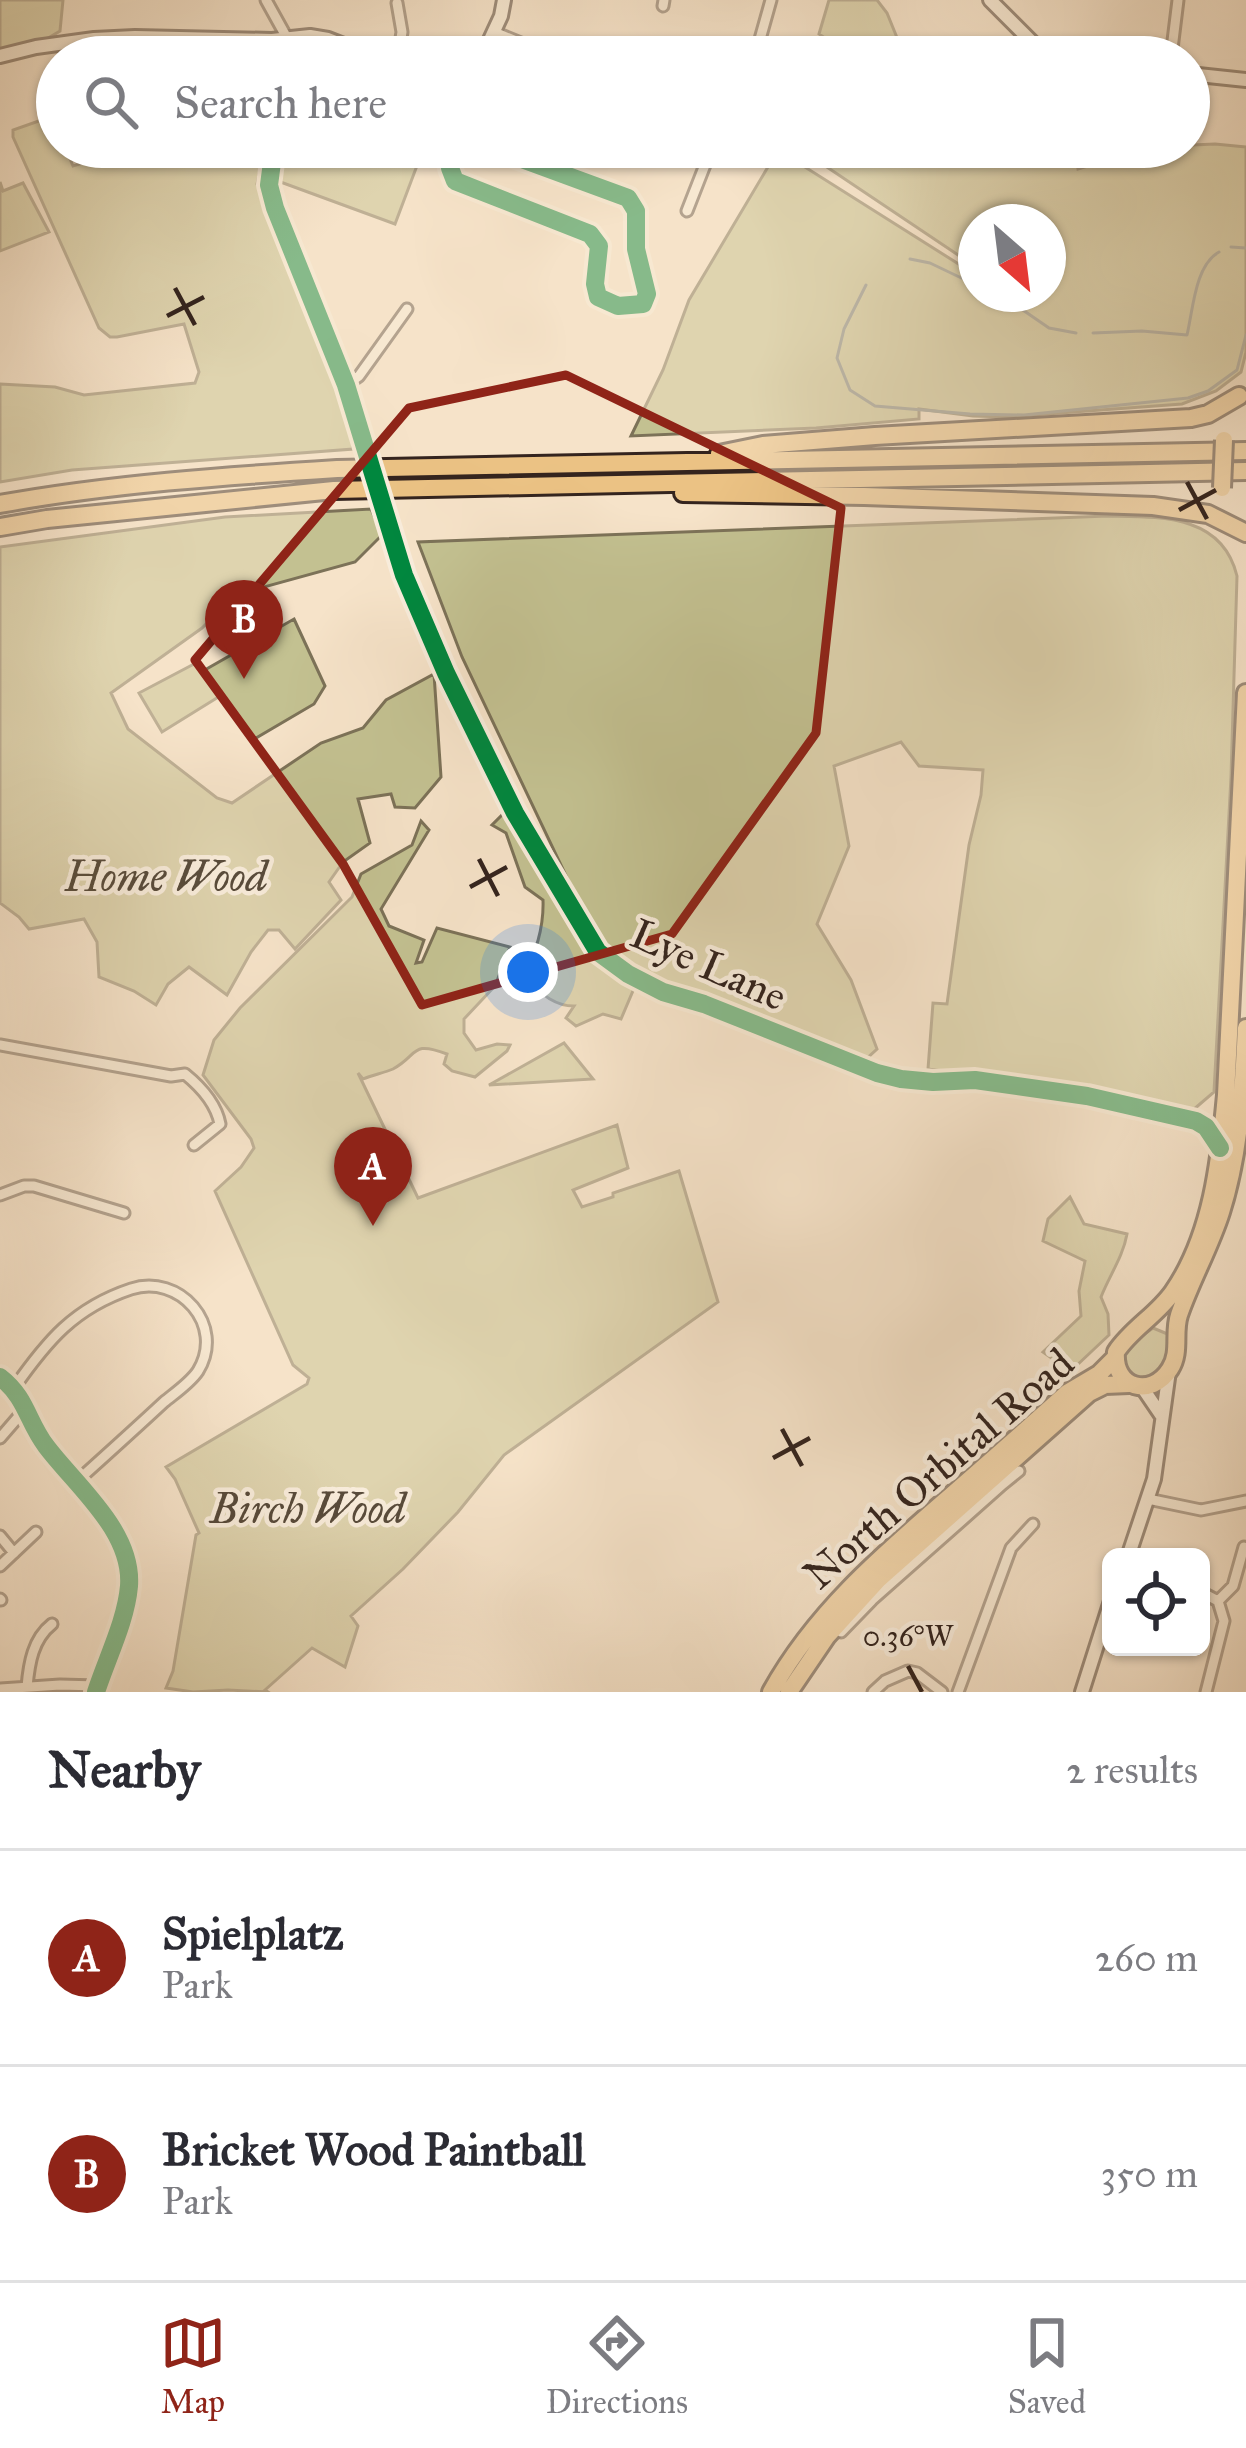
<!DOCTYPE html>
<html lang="en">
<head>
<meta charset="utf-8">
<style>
  :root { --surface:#fff; --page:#f7f7f7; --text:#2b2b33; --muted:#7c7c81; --line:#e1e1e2; --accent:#8f2418 }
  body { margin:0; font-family:"IM FELL Great Primer",serif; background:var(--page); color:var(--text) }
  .controls { position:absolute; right:36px; bottom:36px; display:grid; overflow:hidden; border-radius:18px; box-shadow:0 3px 9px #0004 }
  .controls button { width:108px; height:108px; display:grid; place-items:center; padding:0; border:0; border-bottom:3px solid var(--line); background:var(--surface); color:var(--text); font:60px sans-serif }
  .compass { position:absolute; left:958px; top:204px; width:108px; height:108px; border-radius:50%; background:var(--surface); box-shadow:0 3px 9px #0004; rotate:152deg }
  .you { position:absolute; left:528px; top:972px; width:42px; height:42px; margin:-30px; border:9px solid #fff; border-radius:50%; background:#1a73e8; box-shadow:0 0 0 18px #1a73e833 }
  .badge { display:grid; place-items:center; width:78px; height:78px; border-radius:50%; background:var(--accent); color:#fff; font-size:39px; font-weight:700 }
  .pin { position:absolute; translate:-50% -99px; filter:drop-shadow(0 3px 6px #0008) }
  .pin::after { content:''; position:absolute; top:63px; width:42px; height:36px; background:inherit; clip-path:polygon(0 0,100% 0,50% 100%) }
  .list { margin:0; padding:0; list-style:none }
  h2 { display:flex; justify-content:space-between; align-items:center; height:156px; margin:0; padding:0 48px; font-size:51px }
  h2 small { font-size:39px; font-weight:400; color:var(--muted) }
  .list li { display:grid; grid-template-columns:78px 1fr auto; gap:36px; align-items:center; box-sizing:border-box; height:216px; padding:0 48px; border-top:3px solid var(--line) }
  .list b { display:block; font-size:45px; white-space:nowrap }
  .list p { margin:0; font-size:39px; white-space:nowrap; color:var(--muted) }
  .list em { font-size:39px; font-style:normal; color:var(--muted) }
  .icon { flex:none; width:66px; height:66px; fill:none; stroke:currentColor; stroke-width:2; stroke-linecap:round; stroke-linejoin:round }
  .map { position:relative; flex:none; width:1246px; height:1692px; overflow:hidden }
  .search { position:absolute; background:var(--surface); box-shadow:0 3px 9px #0004; left:36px; right:36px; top:36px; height:132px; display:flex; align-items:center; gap:30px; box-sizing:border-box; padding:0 42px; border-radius:66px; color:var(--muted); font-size:45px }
  .sheet { height:588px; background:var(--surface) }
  nav { display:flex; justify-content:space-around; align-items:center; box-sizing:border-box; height:168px; border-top:3px solid var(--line); background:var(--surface); font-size:33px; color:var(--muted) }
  nav a { display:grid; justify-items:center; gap:6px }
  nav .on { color:var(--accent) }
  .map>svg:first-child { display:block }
</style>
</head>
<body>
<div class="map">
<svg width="1246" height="1692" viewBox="0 0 1246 1692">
  <rect width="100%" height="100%" fill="#f6e3c9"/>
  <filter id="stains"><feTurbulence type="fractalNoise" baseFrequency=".00167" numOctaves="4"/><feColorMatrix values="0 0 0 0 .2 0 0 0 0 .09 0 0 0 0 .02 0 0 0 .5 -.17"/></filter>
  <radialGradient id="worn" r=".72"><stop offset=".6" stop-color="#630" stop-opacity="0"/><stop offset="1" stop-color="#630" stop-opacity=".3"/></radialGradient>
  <path fill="#c3c191" stroke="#7c7258" stroke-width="3" d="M0,0H63L60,31L43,41L0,52Z
    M829,0H877L887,13L902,50L920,53L926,51L931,57H837L839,48L819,34Z
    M53,116L57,127V147H65L73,166L114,154L113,147H265L257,184L349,408L353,449L72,470L0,482V384L55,387L84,395L195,383L199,372L184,324L117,337H110L99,328L13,137V130Z
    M1215,144L1246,147V352L1241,372L1216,391L1182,404L1007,417L973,416L919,409V419L816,428L631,436L663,370L689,300L778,150L976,275V294H1048V222H976V267L797,147H1042L1060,157L1076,154L1078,169L1148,147Z
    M282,147H424L395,224L275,180Z
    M0,182L3,191L23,183L49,232L0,251Z
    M371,509L382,535L355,562L235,595L202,628L111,693L128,729L217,798L232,803L321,743L363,728L386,700L434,674L441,777L415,808L395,807L391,794L358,799L370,843L343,862L329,882L341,900L295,949L279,930H268L251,952L227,995L189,967L168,984L156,1005L134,991L99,977L97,942L84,919L29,929L19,917L0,903V547L225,517Z
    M1108,516C1160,517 1222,514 1237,576L1231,777L1214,1092L1186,1116L1108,1095L928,1069L933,1003L947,1004L969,845L981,795L983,770L919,766L901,742L834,766L849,846L817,924L851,980L877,1049L865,1060L625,969L599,945L462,657L418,542Z
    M294,619L325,686L314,704L256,738L246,733L220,696L162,732L139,693L194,664L203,671Z
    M506,811L597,962L635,986L621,1019L603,1014L576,1026L566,1018L574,1006C552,1006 538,990 523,977C536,953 544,927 543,900L525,887L506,833L492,825Z
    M421,821L429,830L381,909L389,926L424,940L416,963L422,962L437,928L510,947L495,986L464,1019V1033L476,1050L497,1044L510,1045L507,1051L475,1077L452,1071L444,1064L447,1054C410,1040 419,1055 393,1069C384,1073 372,1075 363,1079L358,1073L418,1198L617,1125L628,1168L573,1190L582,1207L613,1197V1193L679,1171L718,1302L504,1455L458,1512L403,1569L351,1616L358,1626L345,1667L312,1648L265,1690L268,1692L228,1690L193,1692L166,1688L173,1671L196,1535L199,1533L175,1479L166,1467L307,1384L309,1378L293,1365L215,1191L241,1167L254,1148L251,1139L203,1075L214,1040L240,1008L352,897L361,874L412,845Z
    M564,1043L593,1079L489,1085Z
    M1070,1197L1084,1224L1127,1234C1123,1257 1109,1276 1101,1297L1108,1314L1109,1335L1074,1368L1063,1366L1043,1352L1081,1316L1079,1291L1085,1261L1043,1241L1048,1219Z
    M1153,1328L1170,1335C1166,1363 1163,1381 1131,1378L1122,1355L1125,1348Z"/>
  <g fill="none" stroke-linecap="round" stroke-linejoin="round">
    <path stroke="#757f7f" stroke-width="3" d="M1231,247L1246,248
      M910,259L930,263L976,285
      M866,285L844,329L837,358L850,390L875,406L970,414L1024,415L1188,398L1208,391L1237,370L1246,335
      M994,294L1017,306L1049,328L1076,333
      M1093,333L1142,331L1187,335C1193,310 1195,265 1219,252"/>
    <g stroke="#645449" stroke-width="15">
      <path id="street" d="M266,0L287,38L288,57
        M397,3L402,32L398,57
        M663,6L664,0
        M494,32L555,57
        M755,57L771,0
        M1171,57L1178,0
        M274,147L269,185L275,208L346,385L365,442
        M457,147L450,168L455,181L590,234L599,246L595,284L598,297L618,306L643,304L647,294L636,249V211L628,198L489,147
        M687,211L712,147
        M346,385L359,376L407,309
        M385,513C423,644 489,769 558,885C572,909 585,944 608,961C640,987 671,991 707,1005C764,1027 819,1054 877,1073L901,1079L933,1082L975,1080L1087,1096L1196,1121L1206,1127L1218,1145
        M0,1045L171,1076L185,1074C201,1087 216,1103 220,1124L194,1145
        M0,1195L24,1186H34L124,1213
        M14,1388C47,1341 74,1308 131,1289C179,1273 226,1325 198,1371C190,1383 175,1393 164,1402C135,1429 105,1456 75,1483
        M0,1438L26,1408
        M1003,1484L1019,1471
        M1148,1499L1201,1510L1246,1501
        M0,1536L14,1553
        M0,1566L36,1532
        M1201,1592L1218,1601L1224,1621L1206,1692
        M0,1599L1,1600
        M1218,1601L1233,1586L1244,1547
        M841,1632L872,1600L1003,1484L1000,1481L1002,1475
        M27,1687C29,1663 33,1639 52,1624
        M0,1689L60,1685L98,1686
        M873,1692L885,1681L908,1671L917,1673L942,1692
        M958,1692L1011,1548L1033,1524"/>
    </g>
    <g stroke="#34241e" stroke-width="18">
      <path id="secondary" d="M990,0L1047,57
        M0,56L36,47L94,39L135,37L272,40L310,36L328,39L374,57
        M482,57L501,16L504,0
        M1189,74L1246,80
        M0,1377C27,1398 27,1421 46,1446C76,1486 133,1531 129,1586C126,1621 107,1658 96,1692
        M1142,1387L1161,1415
        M1128,1557L1154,1479L1169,1371
        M1082,1692L1111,1601"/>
    </g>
    <g stroke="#34241e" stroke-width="22">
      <path id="highway" d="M719,454L763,445L875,436L1191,418L1208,414L1239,396
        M683,493L864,496L1153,506L1208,514L1246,533
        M0,504C110,484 225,476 337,469L1246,451
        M0,527L47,519L334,490L1246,471
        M1246,693L1226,1095C1220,1161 1212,1236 1173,1292C1157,1315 1131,1329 1116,1352C1113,1388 1151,1399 1170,1369C1181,1352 1173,1333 1179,1315C1191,1280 1210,1247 1221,1212C1240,1152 1243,1090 1246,1028
        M771,1692C814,1614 880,1557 947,1499C987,1464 1027,1429 1067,1393L1099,1374L1115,1358
        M789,1692L827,1636L878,1580L1089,1393L1105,1385L1129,1384"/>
    </g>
    <use href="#street" stroke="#f9eddc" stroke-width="9"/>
    <use href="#secondary" stroke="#f9eddc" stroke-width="12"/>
    <use href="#highway" stroke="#ebc284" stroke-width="16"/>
    <g stroke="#645449" stroke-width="15" stroke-linecap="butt">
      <path id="street-bridge" d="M365,442L385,513"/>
    </g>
    <g stroke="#34241e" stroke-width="22" stroke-linecap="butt">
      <path id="highway-bridge" d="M1222,488L1224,440"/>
    </g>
    <use href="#street-bridge" stroke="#f9eddc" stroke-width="9"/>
    <use href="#highway-bridge" stroke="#ebc284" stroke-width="16"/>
    <g stroke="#f9eddc" stroke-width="26">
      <path id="cycleway" d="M274,147L269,185L275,208L346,385L404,575L446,673L515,813L598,952L628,974L663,992L704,1004L877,1073L901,1079L933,1082L975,1080L1087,1096L1196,1121L1206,1127L1220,1148
        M457,147L450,168L455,181L590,234L599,246L595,284L598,297L618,306L643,304L647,294L636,249V211L628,198L489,147
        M0,1377C27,1398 27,1421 46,1446C76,1486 133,1531 129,1586C126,1621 107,1658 96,1692"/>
    </g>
    <use href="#cycleway" stroke="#00873e" stroke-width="18"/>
  </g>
  <path d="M0 0H1246V1692H0ZM566,375L841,508L816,733L672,934L422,1005L343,864L195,660L409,408Z" fill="#f6e3c9" fill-opacity=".55" fill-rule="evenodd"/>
  <path fill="none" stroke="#8f2418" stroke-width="9" stroke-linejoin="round" d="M566,375L841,508L816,733L672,934L422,1005L343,864L195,660L409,408Z"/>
  <path fill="none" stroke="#34241e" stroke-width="4.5" d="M175,288L195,325M167,316L204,297M1187,482L1207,519M1179,510L1216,490M479,859L498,896M470,887L507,867M782,1429L802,1466M773,1458L810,1438M908,1666L922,1692"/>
  <g text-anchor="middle" stroke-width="9" stroke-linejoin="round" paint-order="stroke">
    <g font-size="42" font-style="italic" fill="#584b3b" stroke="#f9eddc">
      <text x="166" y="891">Home Wood</text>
      <text x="308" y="1523">Birch Wood</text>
    </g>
    <g font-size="42" fill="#34241e" stroke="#f9eddc">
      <text transform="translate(709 964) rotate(24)" y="15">Lye Lane</text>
      <text transform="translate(938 1468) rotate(-41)" y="15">North Orbital Road</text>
    </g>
  </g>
  <g font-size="30" text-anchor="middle" fill="#34241e" stroke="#f9eddc" stroke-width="9" stroke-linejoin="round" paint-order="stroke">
    <text x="908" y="1646">0.36°W</text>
  </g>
  <rect width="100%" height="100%" filter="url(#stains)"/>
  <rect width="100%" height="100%" fill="url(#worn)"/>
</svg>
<div class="controls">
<button><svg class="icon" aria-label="locate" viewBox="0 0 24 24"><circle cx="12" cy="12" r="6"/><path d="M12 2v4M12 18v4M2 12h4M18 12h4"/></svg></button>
</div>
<svg class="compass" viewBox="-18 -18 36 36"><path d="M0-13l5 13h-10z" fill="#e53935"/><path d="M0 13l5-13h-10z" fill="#7c7c81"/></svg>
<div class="you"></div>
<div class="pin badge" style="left:373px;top:1226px">A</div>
<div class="pin badge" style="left:244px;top:679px">B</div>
<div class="search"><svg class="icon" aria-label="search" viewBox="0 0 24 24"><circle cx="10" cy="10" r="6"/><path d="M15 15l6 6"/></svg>Search here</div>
</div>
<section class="sheet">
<h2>Nearby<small>2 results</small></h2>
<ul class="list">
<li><span class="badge">A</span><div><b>Spielplatz</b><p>Park</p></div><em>260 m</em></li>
<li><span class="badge">B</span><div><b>Bricket Wood Paintball</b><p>Park</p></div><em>350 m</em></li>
</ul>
</section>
<nav>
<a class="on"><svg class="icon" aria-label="map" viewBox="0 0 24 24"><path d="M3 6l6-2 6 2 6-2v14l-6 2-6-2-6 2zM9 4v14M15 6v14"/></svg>Map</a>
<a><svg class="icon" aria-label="directions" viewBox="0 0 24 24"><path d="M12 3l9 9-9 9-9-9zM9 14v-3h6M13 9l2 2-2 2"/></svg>Directions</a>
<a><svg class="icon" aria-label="saved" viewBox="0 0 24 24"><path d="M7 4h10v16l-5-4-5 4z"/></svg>Saved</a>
</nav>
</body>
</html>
